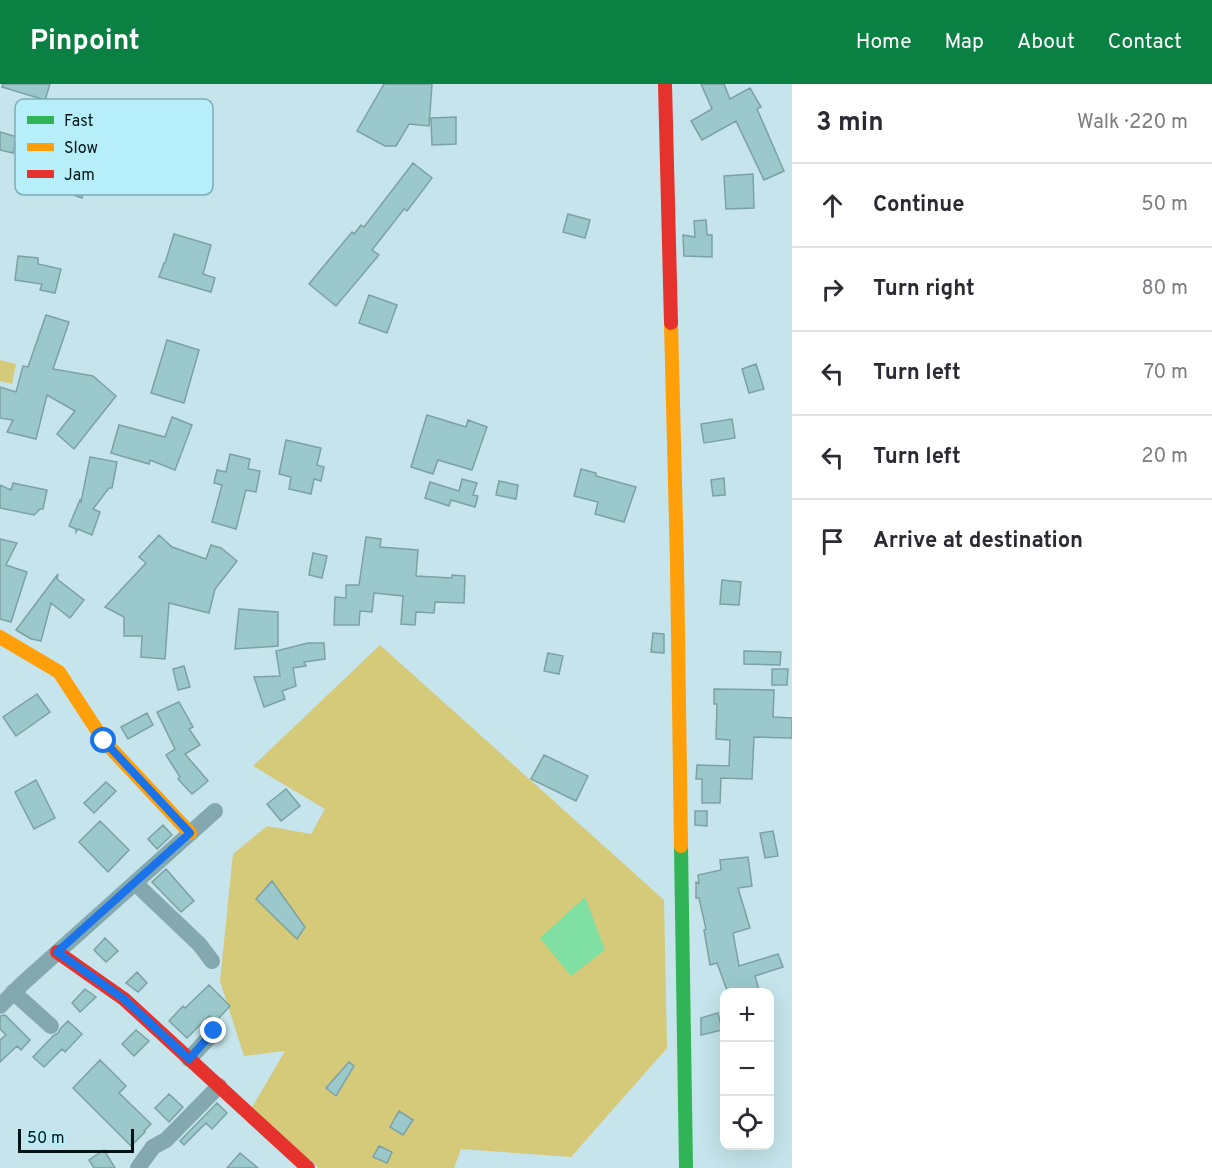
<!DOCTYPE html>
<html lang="en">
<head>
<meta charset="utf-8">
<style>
  :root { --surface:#fff; --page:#f7f7f7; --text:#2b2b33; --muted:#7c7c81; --line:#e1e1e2; --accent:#0b8043 }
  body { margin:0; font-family:Overpass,sans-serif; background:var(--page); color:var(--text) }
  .controls { position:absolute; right:18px; bottom:18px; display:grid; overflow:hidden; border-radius:12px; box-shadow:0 6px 24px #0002 }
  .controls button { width:54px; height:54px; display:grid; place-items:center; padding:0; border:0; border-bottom:2px solid var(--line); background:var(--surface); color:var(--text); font:30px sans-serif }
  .scale { position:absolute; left:18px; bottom:15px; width:116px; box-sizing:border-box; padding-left:6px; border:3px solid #001418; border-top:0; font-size:16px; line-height:21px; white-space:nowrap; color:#001418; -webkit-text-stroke:4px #b6effa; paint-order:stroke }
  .stop { position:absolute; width:18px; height:18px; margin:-14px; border:4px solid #1a73e8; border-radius:50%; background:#fff }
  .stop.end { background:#1a73e8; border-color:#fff; box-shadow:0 2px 6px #0008 }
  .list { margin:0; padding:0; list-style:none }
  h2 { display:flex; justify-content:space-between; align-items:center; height:78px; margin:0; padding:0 24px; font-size:26px }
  h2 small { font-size:20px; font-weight:400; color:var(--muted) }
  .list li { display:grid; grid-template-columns:39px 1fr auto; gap:18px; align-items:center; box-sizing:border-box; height:84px; padding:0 24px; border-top:2px solid var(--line) }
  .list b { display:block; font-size:22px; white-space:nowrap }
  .list em { font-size:20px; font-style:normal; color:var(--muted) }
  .icon { flex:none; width:33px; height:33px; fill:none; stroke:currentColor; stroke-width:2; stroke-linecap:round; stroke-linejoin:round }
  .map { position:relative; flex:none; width:792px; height:1084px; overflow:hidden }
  header { display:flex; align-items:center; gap:36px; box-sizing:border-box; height:84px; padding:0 30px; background:var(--accent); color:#fff }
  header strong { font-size:28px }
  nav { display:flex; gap:33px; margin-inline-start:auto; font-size:21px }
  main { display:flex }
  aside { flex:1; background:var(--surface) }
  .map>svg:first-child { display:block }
</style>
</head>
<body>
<header>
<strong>Pinpoint</strong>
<nav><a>Home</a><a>Map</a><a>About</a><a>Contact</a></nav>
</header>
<main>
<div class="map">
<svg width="792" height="1084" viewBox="0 0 792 1084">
  <rect width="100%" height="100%" fill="#c5e4eb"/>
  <path fill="#d4ca7a" d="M0,276L16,280L12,300L0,297Z
    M380,561L664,816L667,964L571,1073L461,1065L454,1084H319L251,1025L285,967L244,972L220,897L233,770L267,742L311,750L325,725L253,682Z"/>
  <path fill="#80dfa2" d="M585,813L605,866L571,892L540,854Z"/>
  <path fill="#9bc9cb" stroke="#7ca1a4" stroke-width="1.5" d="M3,0H50L45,16L2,3Z
    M384,0H432L429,42L409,40L396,62H385L357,47Z
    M701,0H724L730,15L750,4L761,23L757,25L784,87L764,96L736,37L702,56L691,37L712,25Z
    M456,33V60L432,61L431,34Z
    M0,48L17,53L13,69L0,66Z
    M24,75L75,87L89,92L82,114L54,104L52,111L17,102Z
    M413,79L432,94L407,127L404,125L372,166L379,171L336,222L309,200L352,148L354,150L361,141L364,143Z
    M753,90L754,124L726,125L724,92Z
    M568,130L590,136L585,154L563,148Z
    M706,136L707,151H712V173L684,172L683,151L695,153L694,137Z
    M174,150L211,161L203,190L215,194L211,208L159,193L164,179H165Z
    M18,172L38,174V180L61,185L55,209L40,206L42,200L15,196Z
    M369,211L397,221L387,249L359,239Z
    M46,231L69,238L53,285L93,292L116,312L74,365L57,350L75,327L47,311L36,355L7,348L13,336L0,334V303L16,308L23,282L28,283Z
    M167,256L199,266L184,319L151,309Z
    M756,280L764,305L749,309L742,285Z
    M427,331L466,343L468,336L487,343L472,386L438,376L433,390L411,383Z
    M172,333L192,341L175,386L150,376L149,380L111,369L119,341L165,353Z
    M732,335L735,354L704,359L701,340Z
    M286,356L321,364L317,381L324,383L321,397L314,395L311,410L289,405L291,393L279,390Z
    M230,370L250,375L248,385L260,387L256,408L246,406L236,445L212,438L222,401L214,399L217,386L226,388Z
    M90,373L117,378L112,404H109L93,425L100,428L92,451L78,445L76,448V445L69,442L80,416L81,418Z
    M581,385L596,389V392L636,403L624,438L595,430L598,418L574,412Z
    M724,394L725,411L713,412L711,396Z
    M462,395L477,399L473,411L478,412L475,423L451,416L449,422L425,414L430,398L459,407Z
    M499,397L518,401L516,415L496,411Z
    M13,399L47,406L43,425H40L34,431L0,424V401L11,406Z
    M159,451L172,463L206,475L211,461L221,464L237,477L215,505L209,529L169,519L165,575L141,573L142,552H124V533L105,523L146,479L139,473Z
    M366,453L381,455L380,463L418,466L416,492L452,494V491L465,492L464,519L435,518L434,529L416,528L415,541L401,540L403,512L374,509L372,528L360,527L359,541H334L335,513L346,514V501H359Z
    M0,455L17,459L6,481L27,488L11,538L0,535Z
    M313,469L327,472L322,494L309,491Z
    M58,490L57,495L84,516L70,534L51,519L41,557L31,555L16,546Z
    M722,496L741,498L739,521L720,520Z
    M239,525L278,528V562L235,565Z
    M653,549L664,550V569L651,568Z
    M308,559H324L325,575L304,578L306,582L293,584L296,602L282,607L285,615L264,623L254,593L280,592L276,567Z
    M744,567L781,568L780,581L744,580Z
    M548,569L563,572L559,590L544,587Z
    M184,582L190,603L178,606L173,585Z
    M772,585H788L787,601H772Z
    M714,605L774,606L773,633L792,634V654L754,653L752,695L721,694L720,719H702V695H696L697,681L729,682L730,656L716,655L717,620H714Z
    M37,610L50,628L16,652L3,633Z
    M179,618L193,643L189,645L200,661L185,670L208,697L192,710L178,695L180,693L166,671L175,665L157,628Z
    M147,629L153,641L128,655L121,643Z
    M544,671L588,692L576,717L531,695Z
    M36,696L55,734L34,745L15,708Z
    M106,698L116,707L94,729L84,719Z
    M286,705L300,722L281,737L267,720Z
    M695,727H707V742L695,741Z
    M100,737L129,766L108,788L79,758Z
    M163,741L172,751L157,765L148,755Z
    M773,747L778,772L765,774L760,749Z
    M748,773L752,802L738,804L750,844L733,849L739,882L778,870L783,883L755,892L760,909H728L717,879L710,881L704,846L706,845L699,814H696V798L699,799L698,791L721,786L720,776Z
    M166,785L194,817L181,828L152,798Z
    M272,797L305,843L297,855L256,815Z
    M105,854L118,867L106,878L94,866Z
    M137,888L147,899L138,908L126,899Z
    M209,901L230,922L216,937L209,932L187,954L169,937L183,922L185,924Z
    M85,905L96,913L80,928L72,919Z
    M718,929L722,946L701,951V934Z
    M5,931L30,956L21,966L17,962L0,978V956L6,951L0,945V932Z
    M68,937L82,950L65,968L62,965L44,983L33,973L53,952L58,949L61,944Z
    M136,946L149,957L134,972L122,960Z
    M100,976L126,1002L119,1009L151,1040L144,1047L145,1048L131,1062L73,1004Z
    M349,978L354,982L336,1012L326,1004Z
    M169,1010L183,1023L169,1038L155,1024Z
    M217,1019L227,1029L212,1045L206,1039L184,1061L180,1057Z
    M399,1027L413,1036L403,1051L390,1043Z
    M379,1062L392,1068L387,1079L373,1073Z
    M104,1066L115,1084H94L89,1076Z
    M240,1069L258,1084H227Z"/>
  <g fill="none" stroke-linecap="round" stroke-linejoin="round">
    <path stroke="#83a8af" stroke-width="16" d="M135,799L200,861L212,877
      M13,908L51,942
      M0,922L22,900L215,727
      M189,975L215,947
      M138,1084L153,1063L166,1056L219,1002"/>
    <path stroke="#30b455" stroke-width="14" d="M681,762L686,1084"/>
    <path stroke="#ff9f0a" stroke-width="14" d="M671,239L677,479L681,762
      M0,553L59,588L104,657L190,749"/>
    <path stroke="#e5322d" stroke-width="14" d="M665,0L671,239
      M57,868L124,915L308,1084"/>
  </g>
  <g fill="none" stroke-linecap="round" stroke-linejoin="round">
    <path stroke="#1a73e8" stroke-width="8" d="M104,657L190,749L57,868L124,915L189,975L214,947"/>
  </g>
  <rect x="15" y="15" width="198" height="96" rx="9" fill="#b6effa" stroke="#7fadb6" stroke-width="1.5"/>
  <rect x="27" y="32" width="27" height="8" fill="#30b455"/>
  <rect x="27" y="59" width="27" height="8" fill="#ff9f0a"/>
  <rect x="27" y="86" width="27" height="8" fill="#e5322d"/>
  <g font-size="16" fill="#001418">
    <text x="64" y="42">Fast</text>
    <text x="64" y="69">Slow</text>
    <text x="64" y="96">Jam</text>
  </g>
</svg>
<div class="controls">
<button>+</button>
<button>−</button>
<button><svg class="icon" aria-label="locate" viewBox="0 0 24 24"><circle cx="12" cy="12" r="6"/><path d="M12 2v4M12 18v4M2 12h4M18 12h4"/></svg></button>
</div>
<div class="scale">50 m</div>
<div class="stop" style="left:104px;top:657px"></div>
<div class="stop end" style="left:214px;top:947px"></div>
</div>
<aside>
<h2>3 min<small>Walk · 220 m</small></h2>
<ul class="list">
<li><svg class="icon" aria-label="ahead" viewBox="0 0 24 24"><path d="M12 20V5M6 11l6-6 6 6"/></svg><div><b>Continue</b></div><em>50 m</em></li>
<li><svg class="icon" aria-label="right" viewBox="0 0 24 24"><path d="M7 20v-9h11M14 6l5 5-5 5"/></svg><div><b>Turn right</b></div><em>80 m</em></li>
<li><svg class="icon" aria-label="left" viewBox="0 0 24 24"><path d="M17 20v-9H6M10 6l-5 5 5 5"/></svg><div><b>Turn left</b></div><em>70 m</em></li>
<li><svg class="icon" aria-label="left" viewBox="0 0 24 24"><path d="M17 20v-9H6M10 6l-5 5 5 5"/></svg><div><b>Turn left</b></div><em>20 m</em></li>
<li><svg class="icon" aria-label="arrive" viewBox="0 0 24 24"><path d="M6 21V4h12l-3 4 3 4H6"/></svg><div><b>Arrive at destination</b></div></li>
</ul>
</aside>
</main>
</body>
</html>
